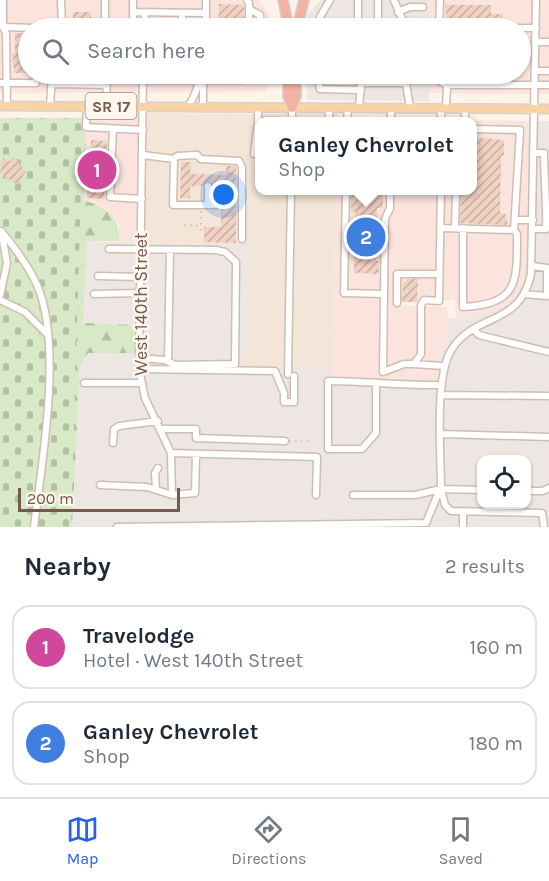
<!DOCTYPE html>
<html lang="en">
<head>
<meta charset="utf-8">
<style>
  :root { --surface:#fff; --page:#f6f6f7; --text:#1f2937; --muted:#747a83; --line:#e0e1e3; --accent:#2563eb }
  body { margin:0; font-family:Karla,sans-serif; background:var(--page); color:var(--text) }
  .controls { position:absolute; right:18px; bottom:18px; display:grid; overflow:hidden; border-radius:12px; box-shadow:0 2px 4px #0004 }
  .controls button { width:54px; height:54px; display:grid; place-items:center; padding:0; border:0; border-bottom:2px solid var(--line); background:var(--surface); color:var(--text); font:30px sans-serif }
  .scale { position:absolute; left:18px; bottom:15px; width:162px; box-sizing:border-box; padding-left:6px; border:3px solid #75594d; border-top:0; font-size:16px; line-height:21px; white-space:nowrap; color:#75594d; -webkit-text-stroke:4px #fef7ef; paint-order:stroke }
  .you { position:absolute; left:224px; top:195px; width:21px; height:21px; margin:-15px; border:4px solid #fff; border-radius:50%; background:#1a73e8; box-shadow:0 0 0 9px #1a73e833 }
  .badge { display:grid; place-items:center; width:39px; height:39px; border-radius:50%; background:var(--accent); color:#fff; font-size:20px; font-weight:700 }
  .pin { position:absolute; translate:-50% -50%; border:3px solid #fff; box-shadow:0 2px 6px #0006 }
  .popup { position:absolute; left:255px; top:117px; width:222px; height:78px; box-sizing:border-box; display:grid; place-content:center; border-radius:12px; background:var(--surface); filter:drop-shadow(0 2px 4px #0005); font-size:20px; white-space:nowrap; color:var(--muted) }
  .popup b { font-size:22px; color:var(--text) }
  .popup::after { content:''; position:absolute; left:50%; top:100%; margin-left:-12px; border:12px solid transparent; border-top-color:var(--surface) }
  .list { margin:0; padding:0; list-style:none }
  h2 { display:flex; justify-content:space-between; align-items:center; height:78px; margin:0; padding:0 24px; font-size:26px }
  h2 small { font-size:20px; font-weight:400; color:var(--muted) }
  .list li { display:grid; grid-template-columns:39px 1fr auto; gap:18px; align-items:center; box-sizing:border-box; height:84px; margin:0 12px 12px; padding:0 12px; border:2px solid var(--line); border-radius:18px }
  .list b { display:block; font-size:22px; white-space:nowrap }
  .list p { margin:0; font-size:20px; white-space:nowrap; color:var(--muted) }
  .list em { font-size:20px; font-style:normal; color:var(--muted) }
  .icon { flex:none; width:33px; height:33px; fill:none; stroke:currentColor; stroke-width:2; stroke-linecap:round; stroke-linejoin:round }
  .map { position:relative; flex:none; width:549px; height:527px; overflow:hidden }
  .search { position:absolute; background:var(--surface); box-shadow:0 2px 4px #0004; left:18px; right:18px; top:18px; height:66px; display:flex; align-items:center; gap:15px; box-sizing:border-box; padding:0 21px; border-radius:33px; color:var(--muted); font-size:22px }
  .sheet { height:270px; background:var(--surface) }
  nav { display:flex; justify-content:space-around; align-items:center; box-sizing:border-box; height:84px; border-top:2px solid var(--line); background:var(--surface); font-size:16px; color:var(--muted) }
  nav a { display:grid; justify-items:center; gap:3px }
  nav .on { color:var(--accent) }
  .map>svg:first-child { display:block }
</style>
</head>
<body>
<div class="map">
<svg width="549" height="527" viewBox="0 0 549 527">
  <defs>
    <pattern id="forest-firs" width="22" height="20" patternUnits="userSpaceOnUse" patternTransform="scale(1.5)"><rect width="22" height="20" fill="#d7e9c7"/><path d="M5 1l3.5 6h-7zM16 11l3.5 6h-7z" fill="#b3c0a4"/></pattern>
    <pattern id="cemetery-stones" width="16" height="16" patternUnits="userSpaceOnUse" patternTransform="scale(1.5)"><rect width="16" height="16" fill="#d7e9c7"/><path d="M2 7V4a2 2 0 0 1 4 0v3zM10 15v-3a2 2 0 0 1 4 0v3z" fill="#b3c0a4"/></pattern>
    <pattern id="building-hatch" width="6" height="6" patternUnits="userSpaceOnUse" patternTransform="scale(1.5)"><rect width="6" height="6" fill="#f0d1c2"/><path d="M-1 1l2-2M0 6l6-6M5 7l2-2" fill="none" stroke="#c7ada0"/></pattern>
  </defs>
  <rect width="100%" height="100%" fill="#fcf3e9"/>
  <path fill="#f3e5d7" d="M148,113L251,114V160L259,161L260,190L336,191L332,367L246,366L145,245Z"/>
  <path fill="#fbe4dd" d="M0,0H258L269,14V28H28V74H270V82L264,92L0,93Z
    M429,0H549V94L429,93V74H520V28H429Z
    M148,113L145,242H119V225L106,208L84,200L86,138L83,114Z
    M251,114H338L339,119L527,121L528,242L523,282L515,295L502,307L471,318H456L455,300L393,302V305L447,307L449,332L435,379L332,377L336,191L472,190V122H260L259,161H251Z"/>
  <path fill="#ede6e2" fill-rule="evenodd" d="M321,0H429V28H307V15Z
    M307,74H429V101L307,100Z
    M527,121H549V527H72L80,366L88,353H136V325L83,324L87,241L249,246L246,366L332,367V377L434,379L449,332L448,318H471L502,307L515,295L523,282L528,242ZM482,460H526V505H482Z"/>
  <path fill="url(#forest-firs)" d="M83,118L86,138L84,200C108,209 119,214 119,241H87L83,323L136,325V353H88L80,366L72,527H58L65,133Z"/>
  <path fill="url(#cemetery-stones)" d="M0,118H83L71,527H0Z"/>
  <path fill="url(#building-hatch)" d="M219,4L244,5V28H218Z
    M445,5H491V14H503V27L447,28Z
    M73,12H91V28H73Z
    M15,33H28V73H14L12,53H15Z
    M485,138L504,140V155L501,156L500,213H505L508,225L460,223L461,190H472V139Z
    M91,140L107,141L104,199L87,198Z
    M3,158L11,161L13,158L20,162L19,165L26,171L17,184L0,174Z
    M181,162H191L190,174L226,175V166H236V243L204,242V227H221V202H226V187L213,186L207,181L203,186H190V198H180Z
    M357,190H383V208H377L376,261H379V274L354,273L355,212H351V192Z
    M406,279H418L417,302H402L403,282H406Z"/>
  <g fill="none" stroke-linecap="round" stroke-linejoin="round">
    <g stroke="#cfbdb1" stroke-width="9">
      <path id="minor" d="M3,0V27L6,33L7,106
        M61,0L62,28
        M105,0V28
        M133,0V28
        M206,0V28
        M247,0L249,3V28
        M358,0V28
        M378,0V28
        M394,0L406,28
        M536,0L531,274C520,327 476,312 452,349C434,375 441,455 441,489L445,505L451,511L542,513L544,527
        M249,9L260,15L261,28
        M133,12L206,13
        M398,12L410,7H423
        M182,13V28
        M3,27L36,28
        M144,28L145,12
        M319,28L320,17L330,0
        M439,28L440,0
        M518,28H536
        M536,42H549
        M536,71H549
        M106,74L107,106
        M133,74L144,80H243L250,74
        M143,74L139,369L145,398L171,453L172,495
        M317,74L320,89L361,90
        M406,74V83
        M439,74V81L447,85L446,109
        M482,74L494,85
        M200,79L203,85V107
        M0,83H36V74
        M52,84L107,85
        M447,85H549
        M466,85L478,74
        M506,85V74
        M50,106L52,74
        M87,106L86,127L143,130
        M187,107C195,98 198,85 201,74
        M258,107V121H279
        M359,107L361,83H406L410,108
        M441,109V122
        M465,109V122
        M258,121L254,154H260
        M292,122V107
        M329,122V108
        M347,122L348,107
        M391,122V108
        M113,129L110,197L142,199
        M143,155L174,159
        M346,190L344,293L384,294L383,372L404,364H414L421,354V305L424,300L439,301L441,190
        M208,205V186
        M216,205H173L174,159L177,156L197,155L201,159L239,161L242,167V239
        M516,220H533
        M441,228L514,230L520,130L472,129
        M455,228L456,190
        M463,228V307C519,304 517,282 517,234L514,230
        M533,229H546C547,203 544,179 544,153H534
        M1,231C15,248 28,265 37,285C63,344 42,462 34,527
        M109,249L216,250L225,252L236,262L235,364L175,365L165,360L139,358
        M98,276L141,277
        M94,294L140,293
        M384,294L385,219L390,208V190
        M524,294L547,296V268L532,266
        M0,296L7,263L2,235
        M0,300L25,312L47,334
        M397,303V274H439
        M473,329L479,335L549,352
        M168,361L170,250
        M414,364L444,366
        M139,369L275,371L284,393V402H294V376
        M288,374L291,190
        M84,383H141
        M376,383V433L362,449H328V381C366,381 403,386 442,385
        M442,395L549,396
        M162,429H196V438L285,441
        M441,434L549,437
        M113,443L114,429L119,426L158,421
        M171,453L317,457L316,495
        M100,485L147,487L172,495L195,493L196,454
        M156,488L155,473L158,468
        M526,491H543L549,488
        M353,495H415L441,489L482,490
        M463,512V527
        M117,527L426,523L440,489"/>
    </g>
    <g stroke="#d8d1cd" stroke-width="11">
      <path id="major" d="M0,106L549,109"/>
    </g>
    <g stroke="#d8d1cd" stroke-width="12">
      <path id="highway" d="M283,0L289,28
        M297,28L304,0
        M288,74V96L292,107
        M292,107L296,96V74"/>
    </g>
    <path stroke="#d5b4a4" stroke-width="1.5" stroke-dasharray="1.5 4.5" stroke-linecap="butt" d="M201,211V232L203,233
      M184,225L201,226
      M289,441H309"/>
    <use href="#minor" stroke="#fff" stroke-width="6"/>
    <use href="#major" stroke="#f7d3a5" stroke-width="8"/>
    <use href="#highway" stroke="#f3b2a3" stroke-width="9"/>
  </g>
  <g text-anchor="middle" stroke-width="5" stroke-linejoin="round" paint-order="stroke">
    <rect fill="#fef7ef" stroke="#9e887e" stroke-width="1.5" x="85.5" y="93" width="51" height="26" rx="4.5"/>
    <g font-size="16" font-weight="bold" fill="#75594d">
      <text x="111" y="112">SR 17</text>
    </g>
    <g font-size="18" fill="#75594d" stroke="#fef7ef">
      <text transform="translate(141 304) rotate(-90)" y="6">West 140th Street</text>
    </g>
  </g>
</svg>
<div class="controls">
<button><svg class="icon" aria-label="locate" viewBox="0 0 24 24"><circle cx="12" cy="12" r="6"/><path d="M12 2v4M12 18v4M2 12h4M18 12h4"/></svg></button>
</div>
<div class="scale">200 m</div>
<div class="you"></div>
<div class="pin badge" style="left:97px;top:170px;background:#d1479c">1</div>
<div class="pin badge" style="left:366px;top:237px;background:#3f7fe0">2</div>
<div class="popup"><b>Ganley Chevrolet</b>Shop</div>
<div class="search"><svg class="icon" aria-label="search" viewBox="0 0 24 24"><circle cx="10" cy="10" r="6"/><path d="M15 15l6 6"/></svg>Search here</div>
</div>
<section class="sheet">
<h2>Nearby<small>2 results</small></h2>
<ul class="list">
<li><span class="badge" style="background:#d1479c">1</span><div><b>Travelodge</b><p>Hotel · West 140th Street</p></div><em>160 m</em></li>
<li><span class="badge" style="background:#3f7fe0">2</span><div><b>Ganley Chevrolet</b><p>Shop</p></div><em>180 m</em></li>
</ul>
</section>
<nav>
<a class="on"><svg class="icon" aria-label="map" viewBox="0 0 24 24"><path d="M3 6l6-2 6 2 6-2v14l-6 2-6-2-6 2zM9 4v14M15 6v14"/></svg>Map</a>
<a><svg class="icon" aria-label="directions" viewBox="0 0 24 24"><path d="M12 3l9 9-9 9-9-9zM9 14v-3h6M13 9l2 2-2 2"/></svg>Directions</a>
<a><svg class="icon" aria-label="saved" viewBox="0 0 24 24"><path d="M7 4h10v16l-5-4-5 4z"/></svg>Saved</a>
</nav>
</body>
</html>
